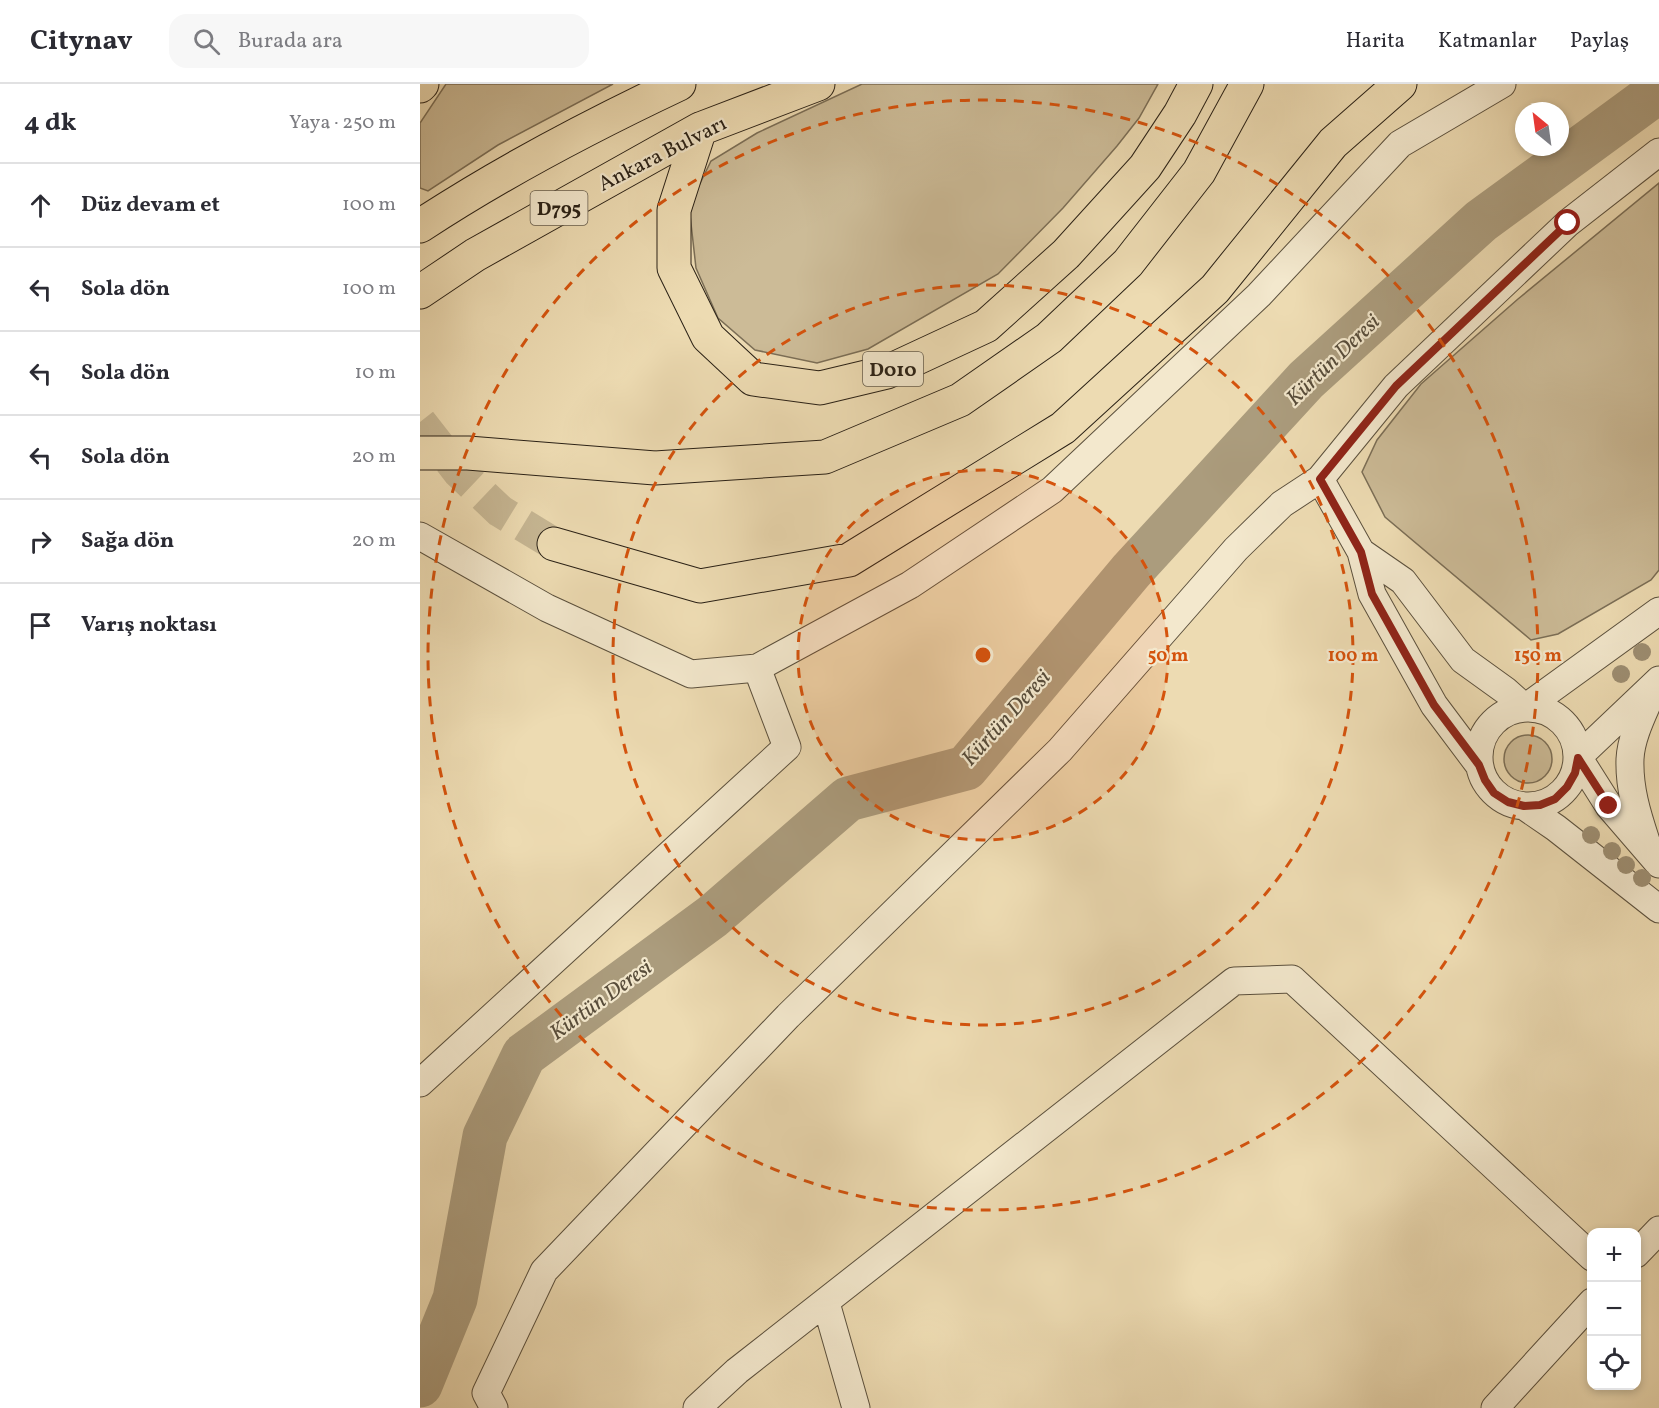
<!DOCTYPE html>
<html lang="tr">
<head>
<meta charset="utf-8">
<style>
  :root { --surface:#fff; --page:#f7f7f7; --text:#2b2b33; --muted:#7c7c81; --line:#e1e1e2 }
  body { margin:0; font-family:Vollkorn,serif; background:var(--page); color:var(--text) }
  .controls { position:absolute; right:18px; bottom:18px; display:grid; overflow:hidden; border-radius:12px; box-shadow:0 3px 9px #0003 }
  .controls button { width:54px; height:54px; display:grid; place-items:center; padding:0; border:0; border-bottom:2px solid var(--line); background:var(--surface); color:var(--text); font:30px sans-serif }
  .compass { position:absolute; left:1095px; top:18px; width:54px; height:54px; border-radius:50%; background:var(--surface); box-shadow:0 3px 9px #0003; rotate:331deg }
  .stop { position:absolute; width:18px; height:18px; margin:-14px; border:4px solid #8f2418; border-radius:50%; background:#fff }
  .stop.end { background:#8f2418; border-color:#fff; box-shadow:0 2px 6px #0008 }
  .list { margin:0; padding:0; list-style:none }
  h2 { display:flex; justify-content:space-between; align-items:center; height:78px; margin:0; padding:0 24px; font-size:26px }
  h2 small { font-size:20px; font-weight:400; color:var(--muted) }
  .list li { display:grid; grid-template-columns:39px 1fr auto; gap:18px; align-items:center; box-sizing:border-box; height:84px; padding:0 24px; border-top:2px solid var(--line) }
  .list b { display:block; font-size:22px; white-space:nowrap }
  .list em { font-size:20px; font-style:normal; color:var(--muted) }
  .icon { flex:none; width:33px; height:33px; fill:none; stroke:currentColor; stroke-width:2; stroke-linecap:round; stroke-linejoin:round }
  .map { position:relative; flex:none; width:1239px; height:1324px; overflow:hidden }
  header { display:flex; align-items:center; gap:36px; box-sizing:border-box; height:84px; padding:0 30px; background:var(--surface); border-bottom:2px solid var(--line) }
  header strong { font-size:28px }
  nav { display:flex; gap:33px; margin-inline-start:auto; font-size:21px }
  .search { width:420px; height:54px; background:var(--page); display:flex; align-items:center; gap:15px; box-sizing:border-box; padding:0 21px; border-radius:18px; color:var(--muted); font-size:22px }
  main { display:flex }
  aside { flex:1; background:var(--surface) }
  .map>svg:first-child { display:block }
</style>
</head>
<body>
<header>
<strong>Citynav</strong>
<div class="search"><svg class="icon" aria-label="search" viewBox="0 0 24 24"><circle cx="10" cy="10" r="6"/><path d="M15 15l6 6"/></svg>Burada ara</div>
<nav><a>Harita</a><a>Katmanlar</a><a>Paylaş</a></nav>
</header>
<main>
<aside>
<h2>4 dk<small>Yaya · 250 m</small></h2>
<ul class="list">
<li><svg class="icon" aria-label="ahead" viewBox="0 0 24 24"><path d="M12 20V5M6 11l6-6 6 6"/></svg><div><b>Düz devam et</b></div><em>100 m</em></li>
<li><svg class="icon" aria-label="left" viewBox="0 0 24 24"><path d="M17 20v-9H6M10 6l-5 5 5 5"/></svg><div><b>Sola dön</b></div><em>100 m</em></li>
<li><svg class="icon" aria-label="left" viewBox="0 0 24 24"><path d="M17 20v-9H6M10 6l-5 5 5 5"/></svg><div><b>Sola dön</b></div><em>10 m</em></li>
<li><svg class="icon" aria-label="left" viewBox="0 0 24 24"><path d="M17 20v-9H6M10 6l-5 5 5 5"/></svg><div><b>Sola dön</b></div><em>20 m</em></li>
<li><svg class="icon" aria-label="right" viewBox="0 0 24 24"><path d="M7 20v-9h11M14 6l5 5-5 5"/></svg><div><b>Sağa dön</b></div><em>20 m</em></li>
<li><svg class="icon" aria-label="arrive" viewBox="0 0 24 24"><path d="M6 21V4h12l-3 4 3 4H6"/></svg><div><b>Varış noktası</b></div></li>
</ul>
</aside>
<div class="map">
<svg width="1239" height="1324" viewBox="0 0 1239 1324">
  <rect width="100%" height="100%" fill="#eddbb2"/>
  <filter id="stains"><feTurbulence type="fractalNoise" baseFrequency=".00333" numOctaves="4"/><feColorMatrix values="0 0 0 0 .2 0 0 0 0 .09 0 0 0 0 .02 0 0 0 .5 -.17"/></filter>
  <radialGradient id="worn" r=".72"><stop offset=".6" stop-color="#630" stop-opacity="0"/><stop offset="1" stop-color="#630" stop-opacity=".3"/></radialGradient>
  <path fill="#ccbb97" stroke="#7b6e56" stroke-width="1.5" d="M26,0H193L78,61L8,107L0,104V39Z
    M442,0H738L719,34L697,62L643,124L578,190L448,265L397,279L335,266L298,234L276,184L269,122L291,77L337,49Z
    M1239,99V486L1231,496L1138,550L1111,556L965,433L942,388L957,356L1001,300L1098,215Z
    M1084 675a24 24 0 1 1 48 0a24 24 0 1 1-48 0Z"/>
  <g fill="none" stroke-linecap="round" stroke-linejoin="round">
    <path stroke="#ab9c7d" stroke-width="45" d="M0,1301L35,1215L65,1052L104,971L293,832L428,715L546,684L711,487L886,296L1061,137L1229,14L1239,4"/>
    <path stroke="#c6b693" stroke-width="33" stroke-dasharray="33 16" stroke-linecap="butt" d="M0,338L39,388L80,427L134,460"/>
    <g stroke="#5b503d" stroke-width="29">
      <path id="minor" d="M0,452L127,524L271,590L337,584L367,663L0,999
        M941,468L983,497L1043,576L1086,607L1105,624L1239,527
        M337,584L490,501L632,406L839,211L980,60L1082,0
        M1239,596L1158,673L1189,722L1239,780
        M1059 673a49 49 0 1 1 98 0a49 49 0 1 1-98 0Z
        M1059,681L1014,621L952,510L941,468L900,395L976,302L1148,139L1239,68
        M1104,722L1136,744L1239,825
        M1226,757C1217,730 1209,704 1210,675C1211,653 1223,630 1232,609
        M1216,1170L1239,1146
        M406,1219L436,1324
        M74,1324L66,1309L124,1187L368,932L640,666L816,465L862,420L900,395
        M277,1324L317,1287L814,897L872,895L1172,1173
        M1075,1324L1172,1218"/>
    </g>
    <g stroke="#2a2116" stroke-width="35">
      <path id="highway" d="M0,2L2,0
        M280,45L254,126V184L288,253L333,295L400,304L467,288L566,242L646,170L725,83L760,30L776,0
        M0,142C82,88 170,42 259,0
        M0,208L55,171L280,45L398,0
        M0,369H48L235,384L405,373L540,316L629,254L708,179L779,88L827,0
        M134,460L280,502L429,476L643,344L795,205L913,59L980,0"/>
    </g>
    <use href="#minor" stroke="#f3e8cd" stroke-width="27"/>
    <use href="#highway" stroke="#eddbb2" stroke-width="33"/>
  </g>
  <g fill="#9d8e72">
    <circle cx="1222" cy="568" r="9"/>
    <circle cx="1201" cy="590" r="9"/>
    <circle cx="1171" cy="751" r="9"/>
    <circle cx="1192" cy="767" r="9"/>
    <circle cx="1206" cy="781" r="9"/>
    <circle cx="1222" cy="794" r="9"/>
  </g>
  <g fill="none" stroke-linecap="round" stroke-linejoin="round">
    <path stroke="#8f2418" stroke-width="8" d="M1148,139L976,302L900,395L941,468L952,510L1014,621L1059,681L1065,696L1074,709L1088,718L1104,722L1120,721L1135,715L1147,703L1155,689L1158,674L1189,722"/>
  </g>
  <circle cx="563" cy="571" r="185" fill="#d5530d" fill-opacity=".12"/>
  <g fill="none" stroke="#d5530d" stroke-width="3" stroke-dasharray="10 8">
    <circle cx="563" cy="571" r="185"/>
    <circle cx="563" cy="571" r="370"/>
    <circle cx="563" cy="571" r="555"/>
  </g>
  <g text-anchor="middle" stroke-width="4.5" stroke-linejoin="round" paint-order="stroke">
    <g fill="#f3e8cd" stroke="#665d4d" stroke-width="1.5">
      <rect x="110.5" y="107" width="57" height="34" rx="4.5"/>
      <rect x="443" y="268" width="60" height="34" rx="4.5"/>
    </g>
    <g font-size="20" font-weight="bold" fill="#2a2116">
      <text x="139" y="131">D795</text>
      <text x="473" y="292">D010</text>
    </g>
    <g font-size="21" fill="#2a2116" stroke="#f3e8cd">
      <text transform="translate(242 69) rotate(-27)" y="7">Ankara Bulvarı</text>
    </g>
    <g font-size="22" font-style="italic" fill="#574c3a" stroke="#f3e8cd">
      <text transform="translate(912 275) rotate(-44)" y="8">Kürtün Deresi</text>
      <text transform="translate(585 633) rotate(-48)" y="8">Kürtün Deresi</text>
      <text transform="translate(180 915) rotate(-36)" y="8">Kürtün Deresi</text>
    </g>
  </g>
  <circle cx="563" cy="571" r="9" fill="#d5530d" stroke="#f3e8cd" stroke-width="3"/>
  <g font-size="18" text-anchor="middle" font-weight="bold" fill="#d5530d" stroke="#f3e8cd" stroke-width="4.5" stroke-linejoin="round" paint-order="stroke">
    <text x="748" y="577">50 m</text>
    <text x="933" y="577">100 m</text>
    <text x="1118" y="577">150 m</text>
  </g>
  <rect width="100%" height="100%" filter="url(#stains)"/>
  <rect width="100%" height="100%" fill="url(#worn)"/>
</svg>
<div class="controls">
<button>+</button>
<button>−</button>
<button><svg class="icon" aria-label="locate" viewBox="0 0 24 24"><circle cx="12" cy="12" r="6"/><path d="M12 2v4M12 18v4M2 12h4M18 12h4"/></svg></button>
</div>
<svg class="compass" viewBox="-18 -18 36 36"><path d="M0-13l5 13h-10z" fill="#e53935"/><path d="M0 13l5-13h-10z" fill="#7c7c81"/></svg>
<div class="stop" style="left:1148px;top:139px"></div>
<div class="stop end" style="left:1189px;top:722px"></div>
</div>
</main>
</body>
</html>
